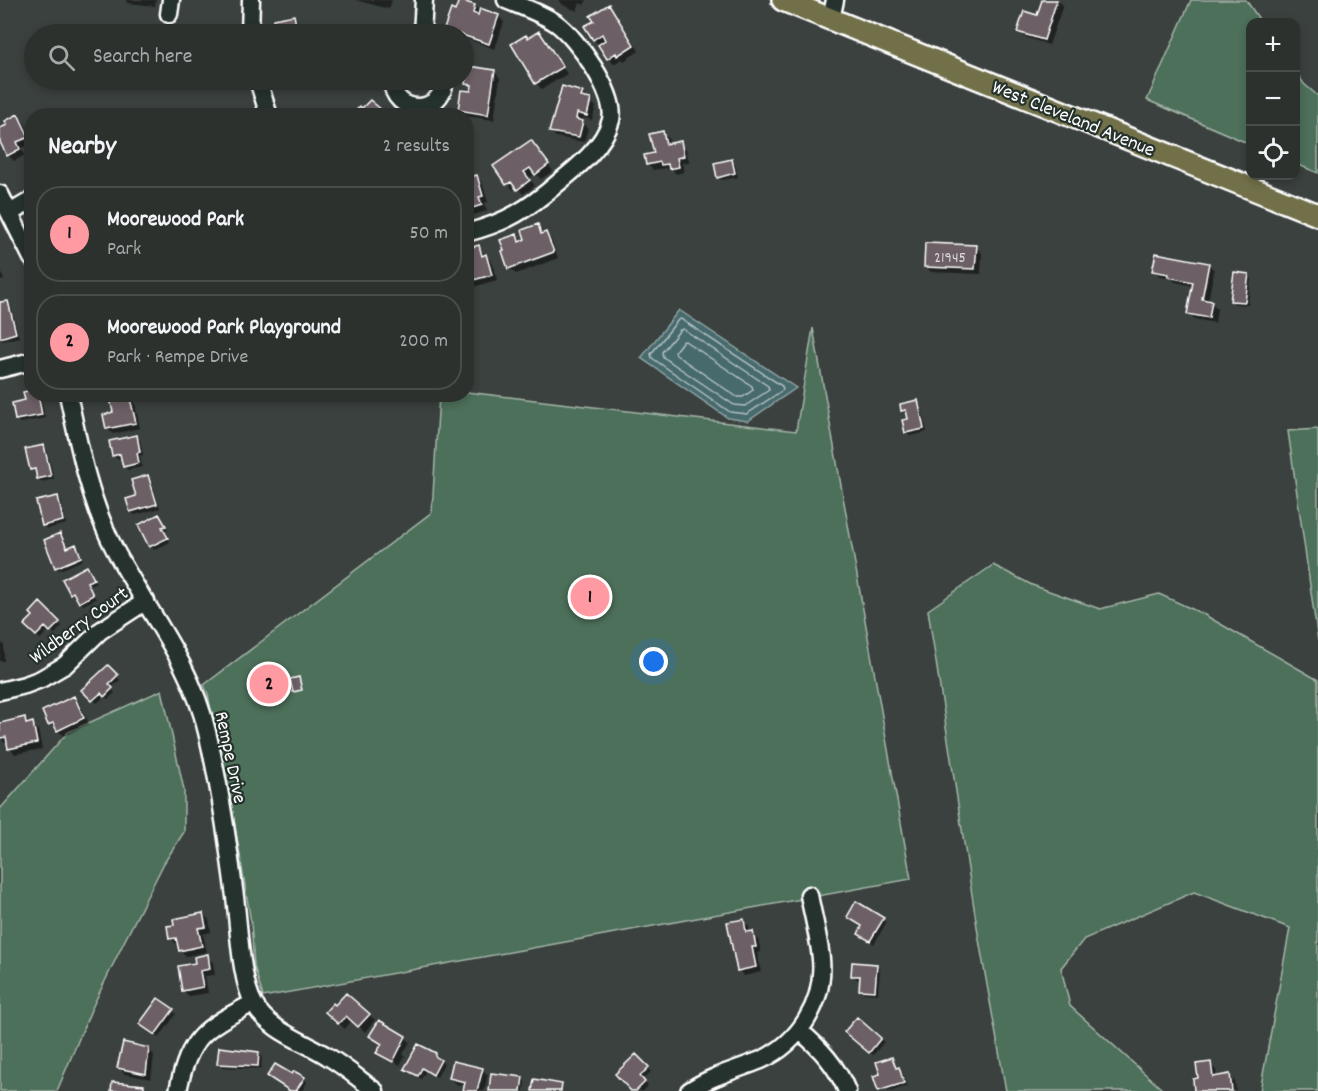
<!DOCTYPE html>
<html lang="en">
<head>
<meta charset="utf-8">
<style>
  :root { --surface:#2c312e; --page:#343936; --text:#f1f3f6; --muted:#a6a9aa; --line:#484c4a; --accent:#ff9aa2 }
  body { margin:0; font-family:Dekko,sans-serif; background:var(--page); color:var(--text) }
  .controls { position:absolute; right:18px; top:18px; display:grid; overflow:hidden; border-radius:12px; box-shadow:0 3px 9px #0003 }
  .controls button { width:54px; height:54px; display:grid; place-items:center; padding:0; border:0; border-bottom:2px solid var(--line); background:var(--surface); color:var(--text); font:30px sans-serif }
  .you { position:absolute; left:654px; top:662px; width:21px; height:21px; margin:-15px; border:4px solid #fff; border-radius:50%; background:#1a73e8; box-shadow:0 0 0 9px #1a73e833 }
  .badge { display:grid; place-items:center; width:39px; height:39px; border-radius:50%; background:var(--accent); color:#111; font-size:20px; font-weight:700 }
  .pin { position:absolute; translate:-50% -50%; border:3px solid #fff; box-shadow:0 2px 6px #0006 }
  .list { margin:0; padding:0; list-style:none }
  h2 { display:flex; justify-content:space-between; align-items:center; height:78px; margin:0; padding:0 24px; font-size:26px }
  h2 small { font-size:20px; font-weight:400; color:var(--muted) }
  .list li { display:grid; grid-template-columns:39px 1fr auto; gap:18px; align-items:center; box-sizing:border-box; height:96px; margin:0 12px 12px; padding:0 12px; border:2px solid var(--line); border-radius:24px }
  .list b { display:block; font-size:22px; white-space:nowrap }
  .list p { margin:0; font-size:20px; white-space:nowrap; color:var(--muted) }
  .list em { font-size:20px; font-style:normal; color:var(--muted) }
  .icon { flex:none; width:33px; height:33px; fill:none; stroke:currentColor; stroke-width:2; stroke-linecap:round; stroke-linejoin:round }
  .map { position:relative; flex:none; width:1318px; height:1091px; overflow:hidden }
  .search { position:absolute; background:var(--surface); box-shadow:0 3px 9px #0003; left:24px; top:24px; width:450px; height:66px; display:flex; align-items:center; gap:15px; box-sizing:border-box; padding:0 21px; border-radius:33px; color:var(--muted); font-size:22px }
  .panel { position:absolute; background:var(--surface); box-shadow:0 3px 9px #0003; left:24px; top:108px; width:450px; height:294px; border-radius:24px }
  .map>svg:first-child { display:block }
</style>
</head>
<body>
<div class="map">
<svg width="1318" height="1091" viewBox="0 0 1318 1091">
  <rect width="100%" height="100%" fill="#3b413e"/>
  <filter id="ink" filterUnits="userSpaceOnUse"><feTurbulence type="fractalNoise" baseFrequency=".0167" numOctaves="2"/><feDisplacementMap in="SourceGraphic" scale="12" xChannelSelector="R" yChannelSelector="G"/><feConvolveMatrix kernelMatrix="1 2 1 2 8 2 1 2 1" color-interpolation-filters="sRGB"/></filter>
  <g filter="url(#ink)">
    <path fill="#4d6f5a" stroke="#a6b7ac" stroke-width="1.5" d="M1191,0H1246L1261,22H1250V144L1147,100Z
      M1296,72L1304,84L1318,96V173L1296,164Z
      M813,328L911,879L263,997L254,966L251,922L233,814L220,764L208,694L204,685L432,512L439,395L466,394L467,392L796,431Z
      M1318,429V641L1288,431Z
      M993,565L1032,585L1100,609L1159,594L1203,614L1318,680V1091H1260L1290,928L1194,892L1084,939L1061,968L1070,1006L1164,1091H1006L979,940L928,610Z
      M162,690L184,790V832L164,863L123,944L91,1010L57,1091H0V809L68,732Z"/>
    <path fill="#476a6d" stroke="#91a6a7" stroke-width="1.5" d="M679,310L796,388L748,421L728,418L641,358Z"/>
    <path fill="#0007" d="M125,0H156L155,6L128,3Z
      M355,0H392L389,9Z
      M559,0H587L584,5L580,3L577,11L563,5Z
      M1043,0H1058L1063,5L1049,45L1025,37L1019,31L1038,17Z
      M474,6L481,13L498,16L504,22L495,49L464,38V34H452L446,28L456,13Z
      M609,6L615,12L639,51L624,61L622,59L614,64L594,39L596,21Z
      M294,17L299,22L302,34H267L266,25Z
      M528,39H544L567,74L542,89L536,83L513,45Z
      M495,72L500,78L494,120L465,116L459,110L472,89L466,83Z
      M361,80H373L372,84Z
      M582,93L596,107L592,120L583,118L582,121L588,128L584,142L556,137L551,132Z
      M18,116L24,122L32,138V144L21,148L25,155L14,161L8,155L0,138V130L9,125Z
      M662,133L668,138L670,145L680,143L686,149L689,162L682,163L684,172L676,174L672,169L668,170L666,168L653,170L648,165L656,154Z
      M466,138L470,148L466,150Z
      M531,142L553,171L541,179L536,174L529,178L535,186L523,194L517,187L513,190L495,166Z
      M731,161L735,164L738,177L722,180L718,177Z
      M476,177L482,182L488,202L484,203L487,211L473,215L467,209Z
      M537,226L551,239L558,258L516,274L510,268L504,252L516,236L523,242Z
      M478,247L492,262L497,280L466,289V259Z
      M976,247L982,253L981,274L931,272L925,266Z
      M1208,264L1214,270L1208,302L1212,303L1217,309L1215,323L1195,319L1189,313L1194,286L1175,282L1171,278L1160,276L1154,270Z
      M0,267L4,280L0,281Z
      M1248,275L1251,279L1248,305L1235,304L1231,300Z
      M7,302L11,306L19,337L3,341L0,338V304Z
      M32,394H40L45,418L20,423L17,420L13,404L27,401Z
      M118,394H130L134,398L140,428L113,434L107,428L115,414L111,396Z
      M918,402L921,406L927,432L910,436L906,432L909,420L908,414L903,411L902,406Z
      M136,436L140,440L143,455L140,456L142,467L128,470L124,466L122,458L117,459L114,455Z
      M43,446L47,450L54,479L42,482L38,479L37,472L31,469Z
      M148,476L151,480L160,508L135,515L131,512L128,500L137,497Z
      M57,497L61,501L66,524L47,529L43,525Z
      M159,516L168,530L165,531L170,542L154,550L140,526Z
      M60,535L68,549L75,546L79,550L83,560L60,570L56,567Z
      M86,568L96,583L89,586L96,599L83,605L76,595L71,593Z
      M40,605L62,626L55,634L50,629L40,639L26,625L35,616Z
      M0,642L4,645V661H0Z
      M108,667L120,680L111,688L115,693L108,699L105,696L97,703L84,690Z
      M73,697L79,703L89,724L64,736L50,724Z
      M25,719L38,730L42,749L15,754L10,748L8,743H5L0,738V724Z
      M203,914L209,920L211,932L203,934L207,952L186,956L180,950L179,944H176L171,938Z
      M849,917L883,919L886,923L874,944L860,934L863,927Z
      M743,921L749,926L750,933H753L758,939L761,952L757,953L761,972L744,976L738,970Z
      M207,956L213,962L215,975L205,976L208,993L189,996L183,990L197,964Z
      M876,966L880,969L878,994L864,993L860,989L861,979H856L853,975Z
      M347,995L375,1020L365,1032L352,1020L345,1029L333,1018L336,1008Z
      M173,1011L176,1014L159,1038L144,1027Z
      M850,1035L880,1039L884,1042L873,1055Z
      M371,1036L405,1037L410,1042L403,1054L405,1056L399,1067L400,1065L383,1055V1057L378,1052L383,1045Z
      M419,1046L436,1055L444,1064L437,1077L426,1071L421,1079L406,1069Z
      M148,1049L154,1055L151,1079L125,1074L119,1068Z
      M259,1053L262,1057L261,1069L222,1067L219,1063Z
      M636,1056L651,1072L642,1080L648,1086L643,1091H633Z
      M892,1058L898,1069L902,1072L907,1086L892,1091H880L882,1074Z
      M1210,1064L1216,1070L1217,1078L1229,1076L1235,1082L1236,1091H1196L1200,1079Z
      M482,1069L488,1075L484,1091H464L465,1086L456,1084L450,1078Z
      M269,1076H292L304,1079L307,1082L302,1091H290Z
      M522,1078L525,1082L524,1091H490Z"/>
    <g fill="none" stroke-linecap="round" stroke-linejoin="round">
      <path stroke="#b5c3c5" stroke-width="1.5" d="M681,319L782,386L783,390L747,414L730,412L652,358L651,354L678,320Z
        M683,329L768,386L769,390L745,406L734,405L663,357L662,352L680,330Z
        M685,341L752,386L753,390L743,397H737L676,355L675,351L682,342Z"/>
    </g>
    <path fill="#6c6166" stroke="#fff" stroke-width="1.5" d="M459,0L475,5L473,13L478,15L480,8L499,15L489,44L444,29L451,9L455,11Z
      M1042,0H1057L1044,40L1017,32L1024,11L1037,15Z
      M609,4L634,45L617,56L616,53L607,59L598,45L605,40L602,34L593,40L584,26L594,21L590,16Z
      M294,15L298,34H266L264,24L273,22V19Z
      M356,25L377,34H352Z
      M539,31L563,67L535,84L511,44L526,35L528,38Z
      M468,66L495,70L488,115L458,110L461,90L471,91L472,85L465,84Z
      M562,86L583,92L581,97L591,99L587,116L577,113L576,119L583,121L579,137L549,132Z
      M370,100L389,116H351L360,106L362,108Z
      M18,114L29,137L17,142L20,149L7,156L0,142V128L7,125L5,121Z
      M663,131L666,144L681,141L684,156L677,158L679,167L669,169L668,164L661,165L660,162L646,165L644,155L654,153L649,134Z
      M531,140L549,164L535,175L530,168L524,172L530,180L517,190L511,182L506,185L493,166Z
      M732,159L735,173L717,178L714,163Z
      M477,175L483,196L479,197L482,205L466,210V178Z
      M538,224L541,234L546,232L554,252L508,269L502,251L504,250L500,240L517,234L519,242L525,239L522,230Z
      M925,243L977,245L975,269L924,267Z
      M479,245L482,256L486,254L492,275L466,282V249Z
      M1156,253L1209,263L1202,299L1212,301L1209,318L1187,314L1193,282L1168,277L1169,274L1152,271Z
      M1234,272L1249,274L1245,302L1230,301Z
      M8,301L16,333L0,338V302Z
      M32,390V394H38L42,415L15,420L12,403L25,400L23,392Z
      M129,394L136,423L106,429L103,415L113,412L109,395Z
      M918,400L924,429L905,433L902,420L908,419L906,410L901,411L900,404Z
      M137,435L140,452L137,453L139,463L123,467L120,454L112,456L109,441Z
      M44,445L51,476L37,479L35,469L30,470L25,449Z
      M148,475L157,504L130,512L126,499L136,496L131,480Z
      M58,496L63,521L42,526L36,501Z
      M159,514L166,526L162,527L168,538L149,547L138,525Z
      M60,533L67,548L76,544L81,557L55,568L44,540Z
      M87,566L94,579L87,582L93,595L79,603L73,592L70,594L62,579Z
      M40,602L60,622L50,632L45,627L36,636L24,625L33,616L30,613Z
      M108,665L118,675L109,684L113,688L104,697L101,693L92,701L81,690Z
      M299,677L302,690L293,692L290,679Z
      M74,696L84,718L57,731L53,723L48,725L42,711Z
      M25,717L26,724L33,722L37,743L8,749L6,737L0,738V723Z
      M856,901L884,918L870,941L858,934L862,926L847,917Z
      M203,913L206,927L198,928L202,946L179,951L176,938L169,939L167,926L174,925L173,919Z
      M744,919L746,932L753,931L756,947H752L756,967L737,971L727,922Z
      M208,954L210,969L200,971L203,987L182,991L178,966L195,963L194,957Z
      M852,962L877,964L875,991L859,990L860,976H851Z
      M346,993L370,1014L358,1027L346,1016L338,1024L325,1012L333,1003L335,1005Z
      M158,998L174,1009L155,1035L139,1024Z
      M857,1017L881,1038L869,1053L844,1032Z
      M379,1020L406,1036L393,1062L376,1053L382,1044L369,1036Z
      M123,1042L149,1048L146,1074L117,1068Z
      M418,1044L436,1053L435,1056L441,1060L433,1075L422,1068L418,1076L404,1069Z
      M219,1047L259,1052L258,1066L217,1064Z
      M636,1054L649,1067L640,1076L645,1082L636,1091H631L615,1074Z
      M892,1057L896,1068L899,1067L904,1083L878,1091L873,1076L880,1074L876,1062Z
      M453,1061L483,1068L477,1091H463L465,1082L449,1078Z
      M1211,1062L1213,1077L1230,1074L1232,1091H1194L1193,1079L1198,1078L1196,1064Z
      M275,1064L292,1074L294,1071L305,1077L296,1091H290L267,1076Z
      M491,1073L523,1077L521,1091H489Z
      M534,1079L562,1084L561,1091H532Z
      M112,1082L144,1085V1091H111Z"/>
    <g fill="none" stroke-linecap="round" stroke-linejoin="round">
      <g stroke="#fff" stroke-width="21">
        <path id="minor" d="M169,14L171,0
          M831,19L835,0
          M250,34L251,0
          M422,34L424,0
          M258,80L269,116
          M392,80C393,116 442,116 445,80
          M0,194L32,258
          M10,213L32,200
          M466,233C506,223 528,209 558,183C578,167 604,146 611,120C617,94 577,38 556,23C541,13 523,7 506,0
          M0,369L32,361
          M68,394C79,447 90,502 115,550C147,611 192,664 207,732C220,786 228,842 235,897C239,926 240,979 254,1004C268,1030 303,1041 327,1056C344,1066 359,1079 375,1091
          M0,691L25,685L41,679L65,665L100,631L146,601
          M800,1031C820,1048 837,1066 847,1091
          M178,1091C189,1035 206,1028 253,1003
          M689,1091C711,1076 736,1070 761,1060C799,1043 825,1002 821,959C819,938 813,916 809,895"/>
      </g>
      <g stroke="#fff" stroke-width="26">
        <path id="major" d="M783,0L1318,215"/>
      </g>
      <use href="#minor" stroke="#26332d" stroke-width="16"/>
      <use href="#major" stroke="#71704a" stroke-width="21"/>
    </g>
  </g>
  <g text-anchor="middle" stroke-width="4.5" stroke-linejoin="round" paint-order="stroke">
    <g font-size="16" fill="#dad8d9">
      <text x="950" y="262">21945</text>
    </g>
    <g font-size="20" fill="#fff" stroke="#26332d">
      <text transform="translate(1074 117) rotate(22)" y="7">West Cleveland Avenue</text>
      <text transform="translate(78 624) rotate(-36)" y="7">Wildberry Court</text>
      <text transform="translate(232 757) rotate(78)" y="7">Rempe Drive</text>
    </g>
  </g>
</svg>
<div class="controls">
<button>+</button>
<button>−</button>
<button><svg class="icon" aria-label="locate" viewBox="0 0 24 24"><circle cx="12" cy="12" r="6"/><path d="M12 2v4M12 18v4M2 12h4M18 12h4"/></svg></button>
</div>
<div class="you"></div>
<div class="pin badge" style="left:590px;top:597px">1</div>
<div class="pin badge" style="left:269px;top:684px">2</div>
<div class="search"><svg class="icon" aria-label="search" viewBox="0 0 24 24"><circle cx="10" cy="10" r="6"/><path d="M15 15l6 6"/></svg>Search here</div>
<section class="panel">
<h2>Nearby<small>2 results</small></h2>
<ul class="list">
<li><span class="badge">1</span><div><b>Moorewood Park</b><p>Park</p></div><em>50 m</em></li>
<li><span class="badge">2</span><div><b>Moorewood Park Playground</b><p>Park · Rempe Drive</p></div><em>200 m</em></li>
</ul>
</section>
</div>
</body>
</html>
